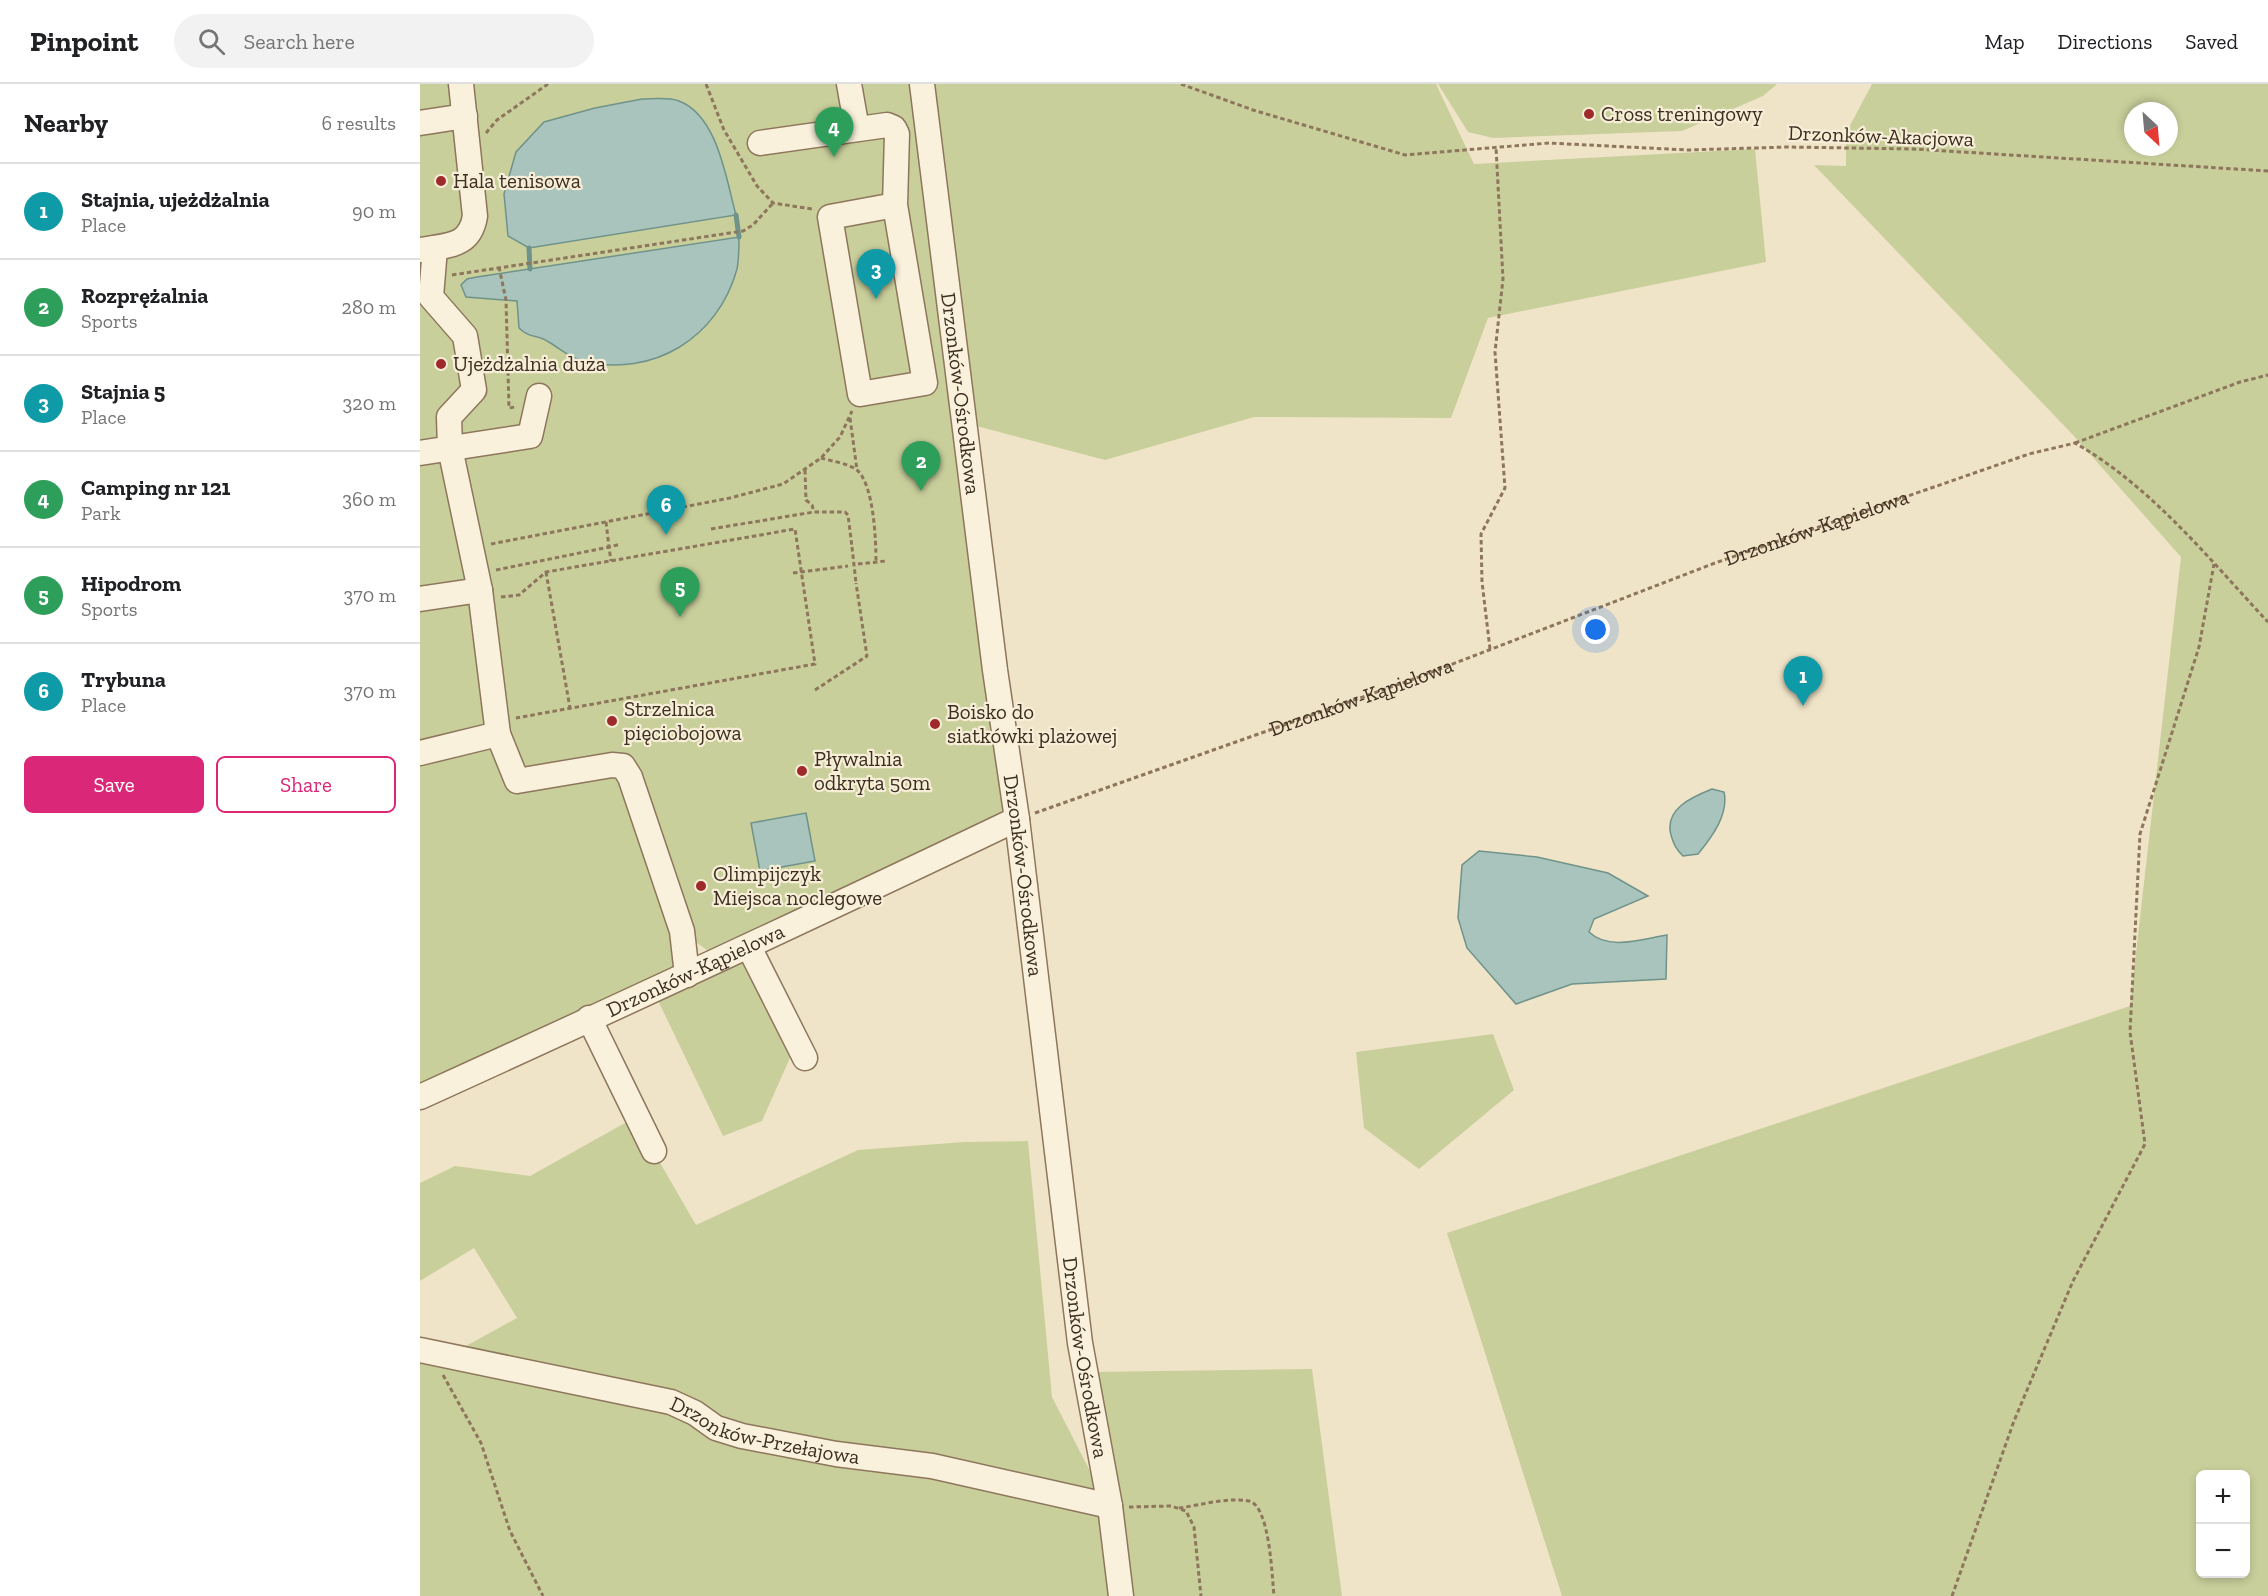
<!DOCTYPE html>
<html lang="en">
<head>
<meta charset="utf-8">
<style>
  :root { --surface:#fff; --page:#f2f2f2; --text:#202124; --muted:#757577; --line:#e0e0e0; --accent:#db2777 }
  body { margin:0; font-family:"Zilla Slab",serif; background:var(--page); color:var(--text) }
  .controls { position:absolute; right:18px; bottom:18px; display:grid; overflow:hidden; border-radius:9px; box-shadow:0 3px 9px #0003 }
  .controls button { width:54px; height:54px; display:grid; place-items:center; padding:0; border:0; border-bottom:2px solid var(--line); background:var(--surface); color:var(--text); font:30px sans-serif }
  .compass { position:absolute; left:1704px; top:18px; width:54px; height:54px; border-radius:50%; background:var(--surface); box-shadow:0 3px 9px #0003; rotate:154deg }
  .you { position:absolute; left:1176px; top:546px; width:21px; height:21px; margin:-15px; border:4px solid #fff; border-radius:50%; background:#1a73e8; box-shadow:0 0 0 9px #1a73e833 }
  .badge { display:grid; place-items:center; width:39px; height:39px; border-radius:50%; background:var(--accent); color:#fff; font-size:20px; font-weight:700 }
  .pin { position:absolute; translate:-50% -50px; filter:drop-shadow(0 2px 3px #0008) }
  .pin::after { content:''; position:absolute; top:32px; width:21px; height:18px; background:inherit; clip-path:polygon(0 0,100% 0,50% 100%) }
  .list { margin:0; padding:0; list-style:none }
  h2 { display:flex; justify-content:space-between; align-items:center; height:78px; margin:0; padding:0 24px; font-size:26px }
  h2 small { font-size:20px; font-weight:400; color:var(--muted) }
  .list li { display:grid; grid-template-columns:39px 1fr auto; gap:18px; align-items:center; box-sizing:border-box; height:96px; padding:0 24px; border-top:2px solid var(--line) }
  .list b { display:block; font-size:22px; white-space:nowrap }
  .list p { margin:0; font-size:20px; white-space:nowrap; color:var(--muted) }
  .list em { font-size:20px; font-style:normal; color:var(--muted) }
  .actions { display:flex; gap:12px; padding:18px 24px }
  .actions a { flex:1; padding:14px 0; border:2px solid var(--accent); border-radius:9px; text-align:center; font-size:21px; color:var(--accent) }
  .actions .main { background:var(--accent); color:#fff }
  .icon { flex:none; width:33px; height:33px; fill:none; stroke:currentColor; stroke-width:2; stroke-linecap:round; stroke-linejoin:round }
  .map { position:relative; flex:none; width:1848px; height:1512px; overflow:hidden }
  header { display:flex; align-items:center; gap:36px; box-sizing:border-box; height:84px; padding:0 30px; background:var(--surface); border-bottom:2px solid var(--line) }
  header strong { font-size:28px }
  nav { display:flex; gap:33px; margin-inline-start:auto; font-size:21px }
  .search { width:420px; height:54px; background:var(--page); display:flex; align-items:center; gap:15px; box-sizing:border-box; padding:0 21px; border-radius:33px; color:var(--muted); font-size:22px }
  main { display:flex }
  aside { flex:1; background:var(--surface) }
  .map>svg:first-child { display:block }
</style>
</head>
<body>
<header>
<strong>Pinpoint</strong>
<div class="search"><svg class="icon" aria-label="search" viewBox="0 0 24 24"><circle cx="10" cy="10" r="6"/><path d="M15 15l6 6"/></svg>Search here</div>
<nav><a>Map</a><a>Directions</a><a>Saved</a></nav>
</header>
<main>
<aside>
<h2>Nearby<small>6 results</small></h2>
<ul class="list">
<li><span class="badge" style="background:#0f9aa8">1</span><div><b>Stajnia, ujeżdżalnia</b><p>Place</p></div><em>90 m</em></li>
<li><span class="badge" style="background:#2e9e5b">2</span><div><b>Rozprężalnia</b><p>Sports</p></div><em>280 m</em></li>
<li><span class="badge" style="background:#0f9aa8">3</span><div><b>Stajnia 5</b><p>Place</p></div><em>320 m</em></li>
<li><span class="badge" style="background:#2e9e5b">4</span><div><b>Camping nr 121</b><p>Park</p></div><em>360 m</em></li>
<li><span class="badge" style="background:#2e9e5b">5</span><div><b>Hipodrom</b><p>Sports</p></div><em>370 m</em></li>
<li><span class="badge" style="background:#0f9aa8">6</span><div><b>Trybuna</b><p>Place</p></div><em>370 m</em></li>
</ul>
<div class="actions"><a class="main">Save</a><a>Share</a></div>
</aside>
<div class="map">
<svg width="1848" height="1512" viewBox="0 0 1848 1512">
  <rect width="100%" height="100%" fill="#f0e4c8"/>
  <path fill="#c9cf9b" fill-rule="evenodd" d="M0,0H494L585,719L580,730L572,737L290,868L274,857L258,884L4,1008L0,1000Z
    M510,0H1016L1054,80L1335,65L1346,178L1068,234L1031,334L834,333L685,376L549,340Z
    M1018,0H1357L1343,12L1262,47L1073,54L1048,48Z
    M1452,0H1848V1512H1142L1027,1149L1710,922L1761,473L1654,352L1394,81L1426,82V49ZM1713,27H1749V63H1713ZM1780,1390H1826V1490H1780Z
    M335,860L381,949L342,1037L303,1052L233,906Z
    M1073,950L1094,1006L999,1085L944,1044L936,968Z
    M214,1034L276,1141L438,1066L544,1058L608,1057L632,1313L693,1432L669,1288L892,1285L922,1512H0V1266L26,1273L97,1234L54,1164L0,1197V1099L35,1082L110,1092Z"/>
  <path fill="#a9c4bc" stroke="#6f938a" stroke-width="1.5" d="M222,15C233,15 249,13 259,17C298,32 306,95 316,131L109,164L88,152L84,110L96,68L124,38L175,24Z
    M319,153C319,163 319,175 317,185C298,254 233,294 163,277C151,275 138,263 127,257C117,250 110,255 99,244L97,217L46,213L41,201L47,195L57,193Z
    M1292,705L1304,708C1309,730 1292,753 1278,770L1263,772C1256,765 1254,761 1251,751C1244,725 1272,713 1292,705Z
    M386,729L395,777L340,787L331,739Z
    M1059,767L1117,773L1188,789L1228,812L1174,835L1169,848C1189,867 1222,855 1247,851L1246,895L1152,900L1096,920L1047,864L1038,834L1042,781Z"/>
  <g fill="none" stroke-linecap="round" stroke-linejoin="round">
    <path stroke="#6f938a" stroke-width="5" d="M316,131L319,153
      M109,164L110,185"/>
    <g stroke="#8d765c" stroke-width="27">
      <g id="minor">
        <path d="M429,0L437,45"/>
        <path id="s2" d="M502,0L575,586L597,735L660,1259L690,1422L701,1512"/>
        <path d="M0,39L45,32"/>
        <path d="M340,59L467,41L474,44L477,50L475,121L505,299L440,310L410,133L475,121"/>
        <path d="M15,164L11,213L45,252L54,306L29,333L30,364L60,506L78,650L97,697L192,681L203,682L210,693L262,847L267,891"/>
        <path d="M1,166C28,161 50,163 55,132L41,0"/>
        <path d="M0,369L110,352L119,312"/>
        <path d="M0,515L60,506"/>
        <path d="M0,669L78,650"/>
        <path d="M329,863L385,974"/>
        <path d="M169,934L234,1067"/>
        <path id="s3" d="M0,1013C200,922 399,830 597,735"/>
        <path id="s4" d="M0,1266L251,1318L275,1329L296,1344L322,1352L416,1370L512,1382L690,1422"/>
      </g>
    </g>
    <g stroke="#8d765c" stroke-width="3" stroke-dasharray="4.5 3" stroke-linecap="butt">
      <path d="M286,0L304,46L337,102L353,119L392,125"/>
      <path d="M761,0L833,26L985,71L1129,59L1268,66L1368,63L1494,65L1848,87"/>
      <path d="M66,49L77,36L128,0"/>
      <path d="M79,183L86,216L89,324L95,323"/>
      <path d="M32,191L323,147L333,141L353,119"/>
      <path d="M430,334L437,386"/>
      <path d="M1655,359L1820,298L1848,291"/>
      <path d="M401,374C411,377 430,380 437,386C454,401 456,457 456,478"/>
      <path d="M385,386L386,416L392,421L394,428"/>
      <path d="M186,438L189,463L201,460"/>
      <path d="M291,445L394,428H425L428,431L432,463"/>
      <path d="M71,460L310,414L363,400L401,374L420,353L432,327"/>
      <path d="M438,480L466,477"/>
      <path d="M76,486L189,463L191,477"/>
      <path d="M126,488L150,624"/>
      <path d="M373,489L428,482"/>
      <path d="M81,513L99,511L126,488L375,445L395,580L96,634"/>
      <path d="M1070,565L1062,498L1061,450L1085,404L1075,268L1083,195L1076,63"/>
      <path d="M395,606L447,572L436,499"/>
      <path id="s1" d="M615,729L991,596L1295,479L1609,370L1655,359C1732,403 1788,474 1848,538"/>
      <path d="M23,1291L61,1359L90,1447L123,1512"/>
      <path d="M709,1423L751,1422L766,1427L774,1443L781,1512"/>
      <path d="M759,1424C781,1421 808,1413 829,1417C850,1422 852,1493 854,1512"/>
      <path d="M1532,1512L1594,1337L1653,1197L1725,1060L1710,948L1720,750L1779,563L1794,480"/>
    </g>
    <use href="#minor" stroke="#faf1dc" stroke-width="24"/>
    <path stroke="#8d765c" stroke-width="3" stroke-dasharray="4.5 3" stroke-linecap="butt" d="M432,463L436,499"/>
  </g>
  <g fill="#9e2a2b" stroke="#f7eed8" stroke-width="2">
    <circle cx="1169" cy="30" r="6"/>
    <circle cx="21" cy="97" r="6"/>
    <circle cx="21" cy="280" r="6"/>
    <circle cx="192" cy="637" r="6"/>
    <circle cx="515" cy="640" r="6"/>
    <circle cx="382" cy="687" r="6"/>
    <circle cx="281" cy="802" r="6"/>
  </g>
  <g text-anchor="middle" stroke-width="4.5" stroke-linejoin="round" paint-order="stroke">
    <g font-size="21" fill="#3d2e20" stroke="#f7eed8" text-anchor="start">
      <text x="1181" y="37">Cross treningowy</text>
      <text x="33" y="104">Hala tenisowa</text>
      <text x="33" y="287">Ujeżdżalnia duża</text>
      <text x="204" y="632">Strzelnica<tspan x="204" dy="24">pięciobojowa</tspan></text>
      <text x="527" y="635">Boisko do<tspan x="527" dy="24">siatkówki plażowej</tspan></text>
      <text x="394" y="682">Pływalnia<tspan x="394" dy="24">odkryta 50m</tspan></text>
      <text x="293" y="797">Olimpijczyk<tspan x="293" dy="24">Miejsca noclegowe</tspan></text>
    </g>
    <g font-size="21" fill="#3d2e20" stroke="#f7eed8">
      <text transform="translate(1461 52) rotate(2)" y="7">Drzonków-Akacjowa</text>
      <text dy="7" stroke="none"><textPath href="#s2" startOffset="312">Drzonków-Ośrodkowa</textPath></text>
      <text dy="7" stroke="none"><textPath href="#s1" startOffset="832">Drzonków-Kąpielowa</textPath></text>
      <text dy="7" stroke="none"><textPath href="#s1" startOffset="346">Drzonków-Kąpielowa</textPath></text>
      <text dy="7" stroke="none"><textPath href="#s2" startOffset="798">Drzonków-Ośrodkowa</textPath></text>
      <text dy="7" stroke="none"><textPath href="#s3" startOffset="303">Drzonków-Kąpielowa</textPath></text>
      <text dy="7" stroke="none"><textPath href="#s2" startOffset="1284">Drzonków-Ośrodkowa</textPath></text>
      <text dy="7" stroke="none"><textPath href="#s4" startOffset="356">Drzonków-Przełajowa</textPath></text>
    </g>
  </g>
</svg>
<div class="controls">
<button>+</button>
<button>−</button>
</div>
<svg class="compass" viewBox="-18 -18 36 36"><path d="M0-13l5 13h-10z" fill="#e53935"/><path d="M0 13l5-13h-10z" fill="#757577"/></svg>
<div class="you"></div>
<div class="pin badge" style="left:1383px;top:622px;background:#0f9aa8">1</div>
<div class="pin badge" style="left:501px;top:407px;background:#2e9e5b">2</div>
<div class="pin badge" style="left:456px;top:215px;background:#0f9aa8">3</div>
<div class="pin badge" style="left:414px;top:73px;background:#2e9e5b">4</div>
<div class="pin badge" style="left:260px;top:533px;background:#2e9e5b">5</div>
<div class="pin badge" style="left:246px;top:451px;background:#0f9aa8">6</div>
</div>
</main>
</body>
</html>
